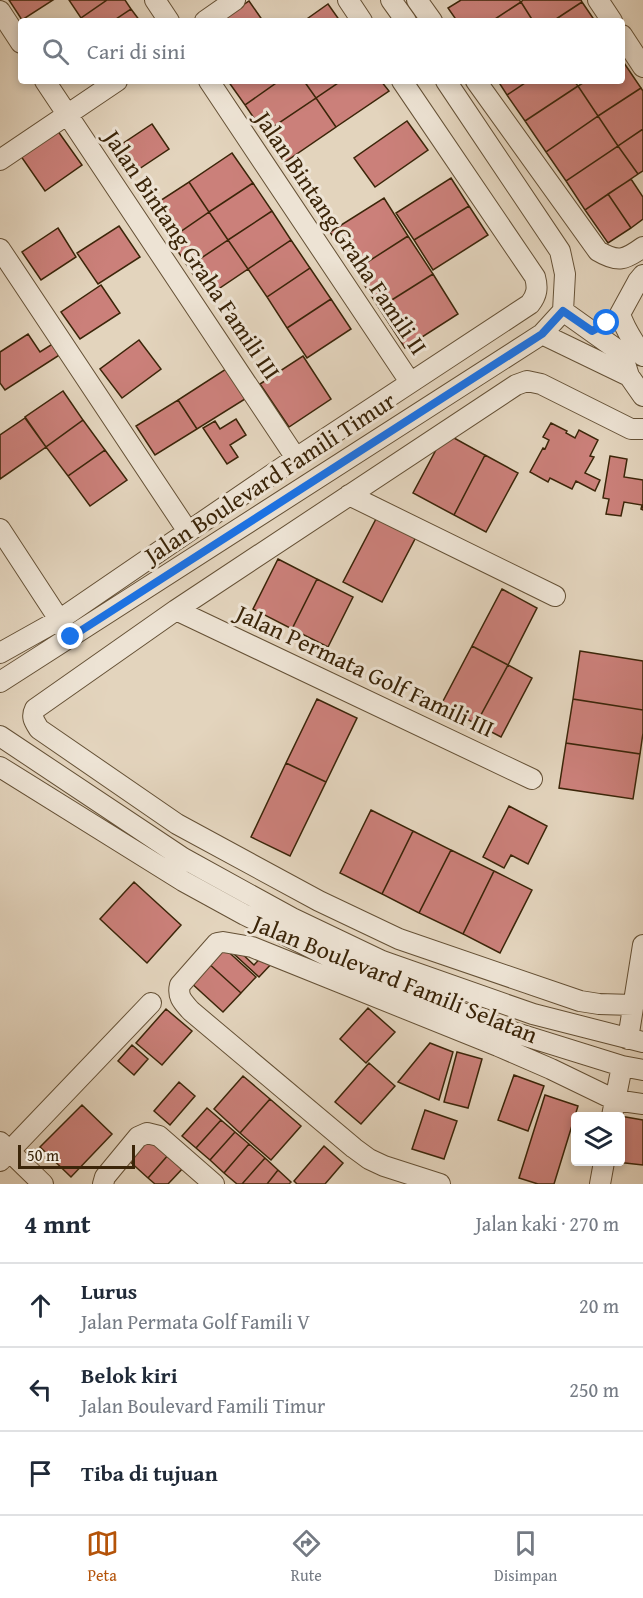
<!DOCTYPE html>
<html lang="id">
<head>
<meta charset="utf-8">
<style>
  :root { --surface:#fff; --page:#f6f6f7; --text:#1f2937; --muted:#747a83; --line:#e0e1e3; --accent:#b45309 }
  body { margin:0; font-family:"Gentium Book Plus",serif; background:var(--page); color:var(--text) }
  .controls { position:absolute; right:18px; bottom:18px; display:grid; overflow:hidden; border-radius:6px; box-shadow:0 3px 9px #0003 }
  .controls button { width:54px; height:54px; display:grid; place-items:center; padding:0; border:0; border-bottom:2px solid var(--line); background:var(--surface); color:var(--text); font:30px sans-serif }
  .scale { position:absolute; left:18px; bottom:15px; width:117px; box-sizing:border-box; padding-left:6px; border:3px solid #3b2509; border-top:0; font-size:16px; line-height:21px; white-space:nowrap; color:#3b2509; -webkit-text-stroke:4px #ede3d4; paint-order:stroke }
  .stop { position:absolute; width:18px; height:18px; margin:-14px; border:4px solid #1a73e8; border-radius:50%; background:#fff }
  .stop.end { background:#1a73e8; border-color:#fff; box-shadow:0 2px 6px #0008 }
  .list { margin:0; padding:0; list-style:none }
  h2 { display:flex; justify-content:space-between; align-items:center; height:78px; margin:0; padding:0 24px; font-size:26px }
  h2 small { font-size:20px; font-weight:400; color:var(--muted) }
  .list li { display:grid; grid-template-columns:39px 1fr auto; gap:18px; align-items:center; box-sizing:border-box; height:84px; padding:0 24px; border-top:2px solid var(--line) }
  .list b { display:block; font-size:22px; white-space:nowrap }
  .list p { margin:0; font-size:20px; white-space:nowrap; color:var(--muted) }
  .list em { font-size:20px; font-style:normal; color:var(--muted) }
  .icon { flex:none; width:33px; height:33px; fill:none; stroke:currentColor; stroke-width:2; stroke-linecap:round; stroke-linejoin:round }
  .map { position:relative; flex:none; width:643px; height:1184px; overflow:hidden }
  .search { position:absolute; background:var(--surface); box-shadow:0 3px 9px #0003; left:18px; right:18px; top:18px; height:66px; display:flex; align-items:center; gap:15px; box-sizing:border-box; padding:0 21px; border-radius:6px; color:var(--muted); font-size:22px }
  .sheet { height:330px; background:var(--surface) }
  nav { display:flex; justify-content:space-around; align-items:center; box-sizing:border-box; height:84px; border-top:2px solid var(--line); background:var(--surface); font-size:16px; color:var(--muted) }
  nav a { display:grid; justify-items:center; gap:3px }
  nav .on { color:var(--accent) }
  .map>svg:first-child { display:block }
</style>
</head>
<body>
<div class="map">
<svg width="643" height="1184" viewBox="0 0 643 1184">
  <rect width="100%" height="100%" fill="#e3d4bd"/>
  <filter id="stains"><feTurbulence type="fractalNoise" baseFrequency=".00333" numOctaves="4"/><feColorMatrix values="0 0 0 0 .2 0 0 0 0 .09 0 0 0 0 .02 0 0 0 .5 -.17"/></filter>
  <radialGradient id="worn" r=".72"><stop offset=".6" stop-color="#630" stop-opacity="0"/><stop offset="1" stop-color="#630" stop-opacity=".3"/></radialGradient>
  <path fill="#cb807a" stroke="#3b2509" stroke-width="1.5" d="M9,0H53L22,20Z
    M69,0H107L81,18Z
    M107,0H125L131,9L113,21H83L81,18Z
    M461,0H519L521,2L492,21H457L448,8Z
    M523,0H581L582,2L553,21H533L521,2Z
    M249,1L263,21H220Z
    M521,2L533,21H492Z
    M582,2L595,21H553Z
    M328,4L340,21H304Z
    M131,9L140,21H113Z
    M622,60L641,88L598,116L578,86L586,81H622Z
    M228,81H279L245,105Z
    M279,81H304L316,98L264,133L245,105Z
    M304,81H341L316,98Z
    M341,81H381L389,91L336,127L316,98Z
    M498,81H528L507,95Z
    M528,81H574L578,86L525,121L507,95Z
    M578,86L598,116L546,152L525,121Z
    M641,88L643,91V129L618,146L598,116Z
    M316,98L336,127L285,162L264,133Z
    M598,116L618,146L566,181L546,152Z
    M407,121L428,150L375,187L354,158Z
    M152,124L169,149L130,175L113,150Z
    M55,127L82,165L45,191L18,152Z
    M643,129V171L638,174L618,146Z
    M618,146L638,174L585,210L566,181Z
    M232,153L253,183L209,212L189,182Z
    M451,178L469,206L414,240L396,213Z
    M631,179L643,197V219L631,228L608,194Z
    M189,182L209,212L170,239L149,208Z
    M253,183L272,211L228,240L209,212Z
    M608,194L631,228L608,243L585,210Z
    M384,198L408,236L355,270L330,232Z
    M469,206L488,235L433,270L414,240Z
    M272,211L291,240L248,269L228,240Z
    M209,212L228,240L188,267L170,239Z
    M119,226L140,257L98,284L77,253Z
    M58,228L76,257L41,280L22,252Z
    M408,236L433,274L379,308L355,270Z
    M228,240L248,269L208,296L188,267Z
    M291,240L310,268L267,297L248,269Z
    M310,268L331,299L287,328L267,297Z
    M433,274L458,314L405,348L379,308Z
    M101,285L120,313L80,339L61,312Z
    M331,299L351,329L307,358L287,328Z
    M28,334L40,352L54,343L61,354L5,390L0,383V352Z
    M139,340L161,369L122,398L100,369Z
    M303,356L331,399L289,427L260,384Z
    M226,369L245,399L197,429L178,400Z
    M63,391L83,420L46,447L25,417Z
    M178,400L197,429L155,455L136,426Z
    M25,418L46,447L0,479V435Z
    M236,419L246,435L230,445L238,457L227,464L203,428L215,421L220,429Z
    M83,420L105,450L68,476L46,447Z
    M551,423L567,431L566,433L575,438L579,430L598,440L590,456L594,457L585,473L600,480L595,491L576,481L572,489L550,478L548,482L530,472L543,448L545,449L549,440L543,437Z
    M445,433L485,455L454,515L413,493Z
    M105,450L127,480L90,506L68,476Z
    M485,455L518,473L486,532L454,515Z
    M610,456L627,459L624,477L643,480V510L641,509L642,505L624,502L621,516L606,514L609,499L603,498Z
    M377,517L416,537L382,602L343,582Z
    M278,559L317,579L292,629L253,609Z
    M317,579L353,597L328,647L292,629Z
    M502,589L537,608L508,665L472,646Z
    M472,646L508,665L476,724L441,705Z
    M580,651L643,661V710L573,699Z
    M508,665L532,678L501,737L476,724Z
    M317,699L357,718L326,782L286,763Z
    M573,699L643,710V733L640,754L566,743Z
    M566,743L640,754L633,799L559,788Z
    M286,763L326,782L290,856L251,837Z
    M509,806L547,826L528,864L511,855L504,868L483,857Z
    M371,810L413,831L382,894L340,873Z
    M413,831L451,850L419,913L382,894Z
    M451,850L494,871L463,934L419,913Z
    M494,871L532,890L500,953L463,934Z
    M134,882L181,925L147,963L100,919Z
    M222,946L256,977L241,993L207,962Z
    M239,951L254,965L265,953L274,961L259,977L235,955Z
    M207,962L241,993L223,1012L189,981Z
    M368,1008L395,1032L366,1063L340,1039Z
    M166,1009L192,1031L162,1065L136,1043Z
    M430,1043L453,1052L439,1100L398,1082Z
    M132,1045L148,1059L134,1075L118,1061Z
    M457,1052L482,1059L468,1108L444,1102Z
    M369,1063L395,1086L361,1124L335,1102Z
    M514,1075L544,1086L528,1131L498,1120Z
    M243,1076L270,1099L240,1133L214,1109Z
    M179,1082L195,1096L170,1125L154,1111Z
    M545,1095L578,1106L554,1184H538L519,1178Z
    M270,1099L301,1126L271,1160L240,1133Z
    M82,1105L112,1134L71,1177L40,1147Z
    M207,1108L221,1120L196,1148L182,1136Z
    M425,1110L457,1121L444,1159L412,1149Z
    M620,1116L643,1120V1165L616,1162H620Z
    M221,1120L235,1132L210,1160L196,1148Z
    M235,1132L249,1144L224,1173L210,1160Z
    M148,1135L169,1154L148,1178L127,1159Z
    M249,1144L265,1158L242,1184H237L224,1173Z
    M324,1146L343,1163L325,1184H297L294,1181Z
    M169,1154L184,1167L168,1184H155L148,1178Z
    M265,1158L278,1170L267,1184H242Z
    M278,1170L291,1182L289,1184H267Z"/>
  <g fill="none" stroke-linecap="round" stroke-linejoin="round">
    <g stroke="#655136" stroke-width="22">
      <path id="minor" d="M155,0L169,21
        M348,0L362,21
        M391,0L406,21
        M417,0L432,21
        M598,0L612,21
        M0,11L21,43
        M205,21L235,0
        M622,35L643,67
        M45,81L296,458
        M209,81L410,382
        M446,81L560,251L565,274L563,311
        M476,81L598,251C618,263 625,260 643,247
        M0,160L117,81
        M0,249L187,530
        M643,275L638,281L620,314C625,330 634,342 643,356
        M563,311L619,351L623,357L629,376L643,396
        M542,334L629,376
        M349,495L555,596
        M0,529L66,630
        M176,610L532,779
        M0,653L59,620L296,458L530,304C537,295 538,288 535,277L402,81
        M0,682L542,334L563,311
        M0,736L183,858L292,918L382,961L533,1014L643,1042
        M0,767L183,881L245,915L366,975L500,1028L622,1066L643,1070
        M633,1005L599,1004L580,1001L399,939L319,901L177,824L39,729C34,721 31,717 35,709L176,610L516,385L527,381L541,384L631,429H643
        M628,1039L643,945
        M612,1116L622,1066
        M0,1142L43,1184
        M0,1161L151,1003
        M103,1184L105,1177L138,1137L147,1133L159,1136L214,1184
        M440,1184L384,1166L369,1159L354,1148L191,1011C183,1002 177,997 180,985L217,943L223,942L252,947L498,1046L551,1069L615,1100L643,1104
        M600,1184L604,1162"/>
    </g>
    <use href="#minor" stroke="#ede3d4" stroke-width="20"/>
  </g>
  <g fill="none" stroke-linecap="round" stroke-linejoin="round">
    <path stroke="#1a73e8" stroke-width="8" d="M71,637L542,334L563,311L592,331L607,323"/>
  </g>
  <g text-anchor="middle" stroke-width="6" stroke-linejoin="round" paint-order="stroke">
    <g font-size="24" fill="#3b2509" stroke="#ede3d4">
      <text transform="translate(341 233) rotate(56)" y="8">Jalan Bintang Graha Famili II</text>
      <text transform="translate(192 255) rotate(56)" y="8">Jalan Bintang Graha Famili III</text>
      <text transform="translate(270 478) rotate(-33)" y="8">Jalan Boulevard Famili Timur</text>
      <text transform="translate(365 671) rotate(25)" y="8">Jalan Permata Golf Famili III</text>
      <text transform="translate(395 979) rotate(22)" y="8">Jalan Boulevard Famili Selatan</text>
    </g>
  </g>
  <rect width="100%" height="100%" filter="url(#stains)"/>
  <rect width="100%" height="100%" fill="url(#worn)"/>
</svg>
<div class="controls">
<button><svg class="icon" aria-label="layers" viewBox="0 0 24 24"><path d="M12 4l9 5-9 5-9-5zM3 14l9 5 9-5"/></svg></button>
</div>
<div class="scale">50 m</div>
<div class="stop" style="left:607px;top:323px"></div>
<div class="stop end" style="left:71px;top:637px"></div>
<div class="search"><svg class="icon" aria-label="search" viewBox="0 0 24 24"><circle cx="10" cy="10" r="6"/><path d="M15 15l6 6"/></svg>Cari di sini</div>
</div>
<section class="sheet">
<h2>4 mnt<small>Jalan kaki · 270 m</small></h2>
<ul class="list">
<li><svg class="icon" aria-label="ahead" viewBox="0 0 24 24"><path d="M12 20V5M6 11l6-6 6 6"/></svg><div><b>Lurus</b><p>Jalan Permata Golf Famili V</p></div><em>20 m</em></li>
<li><svg class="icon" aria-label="left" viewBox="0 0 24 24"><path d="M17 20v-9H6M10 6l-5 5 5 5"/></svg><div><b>Belok kiri</b><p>Jalan Boulevard Famili Timur</p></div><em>250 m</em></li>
<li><svg class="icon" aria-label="arrive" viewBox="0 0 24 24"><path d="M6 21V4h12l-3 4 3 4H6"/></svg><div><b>Tiba di tujuan</b></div></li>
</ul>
</section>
<nav>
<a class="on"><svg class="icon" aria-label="map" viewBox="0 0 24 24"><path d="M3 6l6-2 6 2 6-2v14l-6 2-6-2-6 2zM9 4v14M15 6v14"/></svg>Peta</a>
<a><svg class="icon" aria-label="directions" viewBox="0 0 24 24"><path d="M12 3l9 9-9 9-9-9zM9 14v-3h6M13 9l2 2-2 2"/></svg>Rute</a>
<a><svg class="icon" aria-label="saved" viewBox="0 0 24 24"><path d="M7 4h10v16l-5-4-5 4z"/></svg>Disimpan</a>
</nav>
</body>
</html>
